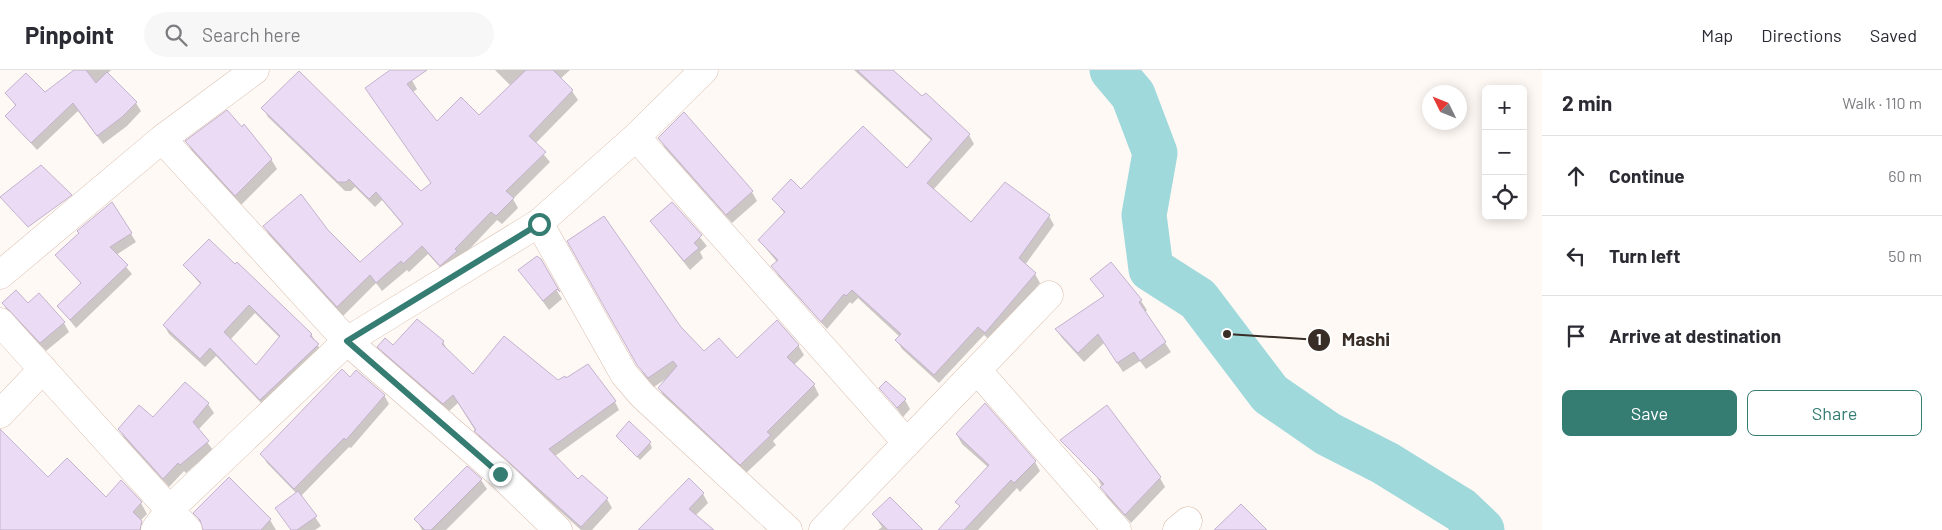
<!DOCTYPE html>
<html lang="en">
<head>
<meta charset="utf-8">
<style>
  :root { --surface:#fff; --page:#f7f7f7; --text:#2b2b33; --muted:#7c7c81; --line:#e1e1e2; --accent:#357c73 }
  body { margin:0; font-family:Barlow,sans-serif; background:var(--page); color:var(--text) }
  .controls { position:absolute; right:15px; top:15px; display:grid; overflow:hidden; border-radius:8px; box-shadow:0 2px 12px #0003 }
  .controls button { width:45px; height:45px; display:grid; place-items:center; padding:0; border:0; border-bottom:1px solid var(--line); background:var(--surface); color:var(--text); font:25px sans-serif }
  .compass { position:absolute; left:1422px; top:15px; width:45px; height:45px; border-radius:50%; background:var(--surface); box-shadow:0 2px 12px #0003; rotate:313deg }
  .stop { position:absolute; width:15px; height:15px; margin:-11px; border:4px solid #357c73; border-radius:50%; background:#fff }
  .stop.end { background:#357c73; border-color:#fff; box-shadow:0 1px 5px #0008 }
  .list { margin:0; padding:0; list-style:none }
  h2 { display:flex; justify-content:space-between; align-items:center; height:65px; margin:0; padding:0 20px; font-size:21px }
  h2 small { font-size:16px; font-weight:400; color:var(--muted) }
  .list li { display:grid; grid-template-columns:32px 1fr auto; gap:15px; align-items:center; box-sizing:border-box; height:80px; padding:0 20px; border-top:1px solid var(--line) }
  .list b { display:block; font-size:19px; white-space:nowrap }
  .list em { font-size:16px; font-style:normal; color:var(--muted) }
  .actions { display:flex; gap:10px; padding:15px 20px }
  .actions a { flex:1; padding:11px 0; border:1px solid var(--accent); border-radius:8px; text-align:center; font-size:18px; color:var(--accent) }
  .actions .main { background:var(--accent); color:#fff }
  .icon { flex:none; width:28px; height:28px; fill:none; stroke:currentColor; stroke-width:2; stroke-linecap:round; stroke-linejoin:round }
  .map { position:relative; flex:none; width:1542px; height:460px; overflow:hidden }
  header { display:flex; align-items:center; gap:30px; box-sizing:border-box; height:70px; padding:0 25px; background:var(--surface); border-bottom:1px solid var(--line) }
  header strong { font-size:24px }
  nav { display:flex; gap:28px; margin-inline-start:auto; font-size:18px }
  .search { width:350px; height:45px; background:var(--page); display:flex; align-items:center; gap:12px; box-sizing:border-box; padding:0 18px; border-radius:28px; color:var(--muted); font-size:19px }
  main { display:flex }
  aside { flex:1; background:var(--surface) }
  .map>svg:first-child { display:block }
</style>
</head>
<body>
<header>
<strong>Pinpoint</strong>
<div class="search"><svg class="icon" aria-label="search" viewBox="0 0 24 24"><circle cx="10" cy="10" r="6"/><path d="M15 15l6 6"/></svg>Search here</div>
<nav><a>Map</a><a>Directions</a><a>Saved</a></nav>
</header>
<main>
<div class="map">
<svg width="1542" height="460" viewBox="0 0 1542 460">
  <rect width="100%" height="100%" fill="#fff9f5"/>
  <path fill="#0003" fill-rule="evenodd" d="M76,0H111L107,4L136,33L141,41L127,56L103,74L78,41L37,80L7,46L16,37L7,23L44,24Z
    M392,0H406L417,19L412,23L437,53L479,47L511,16L495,0H570L560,9L572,21L578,30L535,74L550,92L513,129L518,138L502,154L497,150L446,204L428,184L409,202L407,200L382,221L376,213L343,246L269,165L264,156L327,161L360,194L403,155L382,130L375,137L355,117L351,121H345L268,47L263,38L421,123L432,114Z
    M854,0H891L969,65L974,74L933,120L971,154L1049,146L1054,155L1025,195L1035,204L1040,213L991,271L984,265L939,313L902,279L897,271L900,267L858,228L852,234L850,232L827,259L778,205L773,196L777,192L759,170L785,144L773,129L801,121L907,100L932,71Z
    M660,69L752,122L757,131L732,153L665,78Z
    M187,72L271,89L277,99L241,135L192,81Z
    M672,133L707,176L700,182L703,188L690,200L651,151Z
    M82,158L131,164L136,172L116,185L132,204L76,258L58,236L81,214L74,204Z
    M569,172L680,258L704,283L737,290L798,275L804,285L794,295L814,315L819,325L773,371L776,375L746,403L665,328L659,318L667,308L654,317L644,305Z
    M536,187L562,229L549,240L520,200Z
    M1111,193L1141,231L1147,240L1145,242L1171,282L1146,299L1140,291L1123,302L1104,273L1084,292L1062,268L1056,259L1104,227L1092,209Z
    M185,196L311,264L323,284L266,338L216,286L205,297L169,264L164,255L201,215ZM255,243L280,268L256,297L230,270Z
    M3,233L28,234L64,253L69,262L46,281L8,242Z
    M443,272L448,281L473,306L558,312L615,332L619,340L555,386L578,410L607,429L612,438L592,460H581L481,370L458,333L448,342L384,285L379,277Z
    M351,309L384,325L389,334L351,378L349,377L301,426L321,456L315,460H291L297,424L267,393L262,384Z
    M185,313L208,334L214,343L198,360L213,380L186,403L184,401L169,417L124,368L119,359L153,349Z
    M881,318L905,330L910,339L903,347Z
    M985,334L1035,392L1040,401L1020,422L1017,418L978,460H940L960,437L957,432L989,398L962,374L957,365Z
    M617,366L650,373L652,378L640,390Z
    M0,375L48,408L106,428L141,433L147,444L140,451L146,460H1Z
    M467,398L481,410L487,419L446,460H422L416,449Z
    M1096,405L1160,408L1165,417L1131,453L1107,427Z
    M229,409L270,450L276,460H204L195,443Z
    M689,410L703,424L708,433L696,445L714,460H638Z
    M874,445L922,460H878L882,457Z"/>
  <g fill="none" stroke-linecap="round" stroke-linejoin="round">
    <path stroke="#9fd9db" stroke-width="45" d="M1112,0L1133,25L1155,83L1144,145L1151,199L1198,229L1270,324L1328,364L1385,393L1461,440L1482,460"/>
  </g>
  <path fill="#ebdbf5" stroke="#c3b3cd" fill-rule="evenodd" d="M74,0H86L96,13L107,2L137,32L122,47L97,66L73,33L31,73L5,46L16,35L5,23L26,3L45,22Z
    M390,0H427L407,14L437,51L461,27L479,45L526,0H553L573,20L529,66L546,82L506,121L514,128L496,146L491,142L455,179L457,181L440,196L422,176L403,194L401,191L376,213L370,205L337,237L263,156L301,124L328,160L360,192L403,154L376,122L369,129L349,109L346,112H338L261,38L299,1L421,121L431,113L365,18Z
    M857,0H893L922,26L926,23L970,64L927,113L971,152L1005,112L1050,145L1019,188L1036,203L985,263L978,257L934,305L895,270L901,264L852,220L846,226L844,224L821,252L771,196L778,190L758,170L785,142L772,129L791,109L801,119L863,56L907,98L932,69Z
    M227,40L242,57L244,54L272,89L235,126L185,71Z
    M684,42L753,121L726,145L658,68Z
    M41,95L72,125L28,157L0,127Z
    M112,132L132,163L110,177L128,195L70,250L57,236L81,213L55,185L79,163L77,161Z
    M672,132L702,165L694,173L699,178L684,191L650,151Z
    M604,146L681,257L704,281L719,268L737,288L777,250L799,275L787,287L815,314L767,362L771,365L740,395L658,318L677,296L673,291L648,308L637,295L567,171Z
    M209,169L235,194L237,192L312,264L310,266L319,274L260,330L210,278L200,289L163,255L201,213L183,195ZM249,235L280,266L256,295L224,262Z
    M537,186L541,189L560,222L557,219L543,231L518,200Z
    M1111,192L1142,230L1139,232L1166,272L1140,291L1134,282L1117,293L1098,264L1078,283L1055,259L1104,226L1090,209Z
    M16,220L28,233L39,223L65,252L40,273L2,233Z
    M417,249L444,271L442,274L473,304L504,266L558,310L565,306L566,308L588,294L616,331L549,379L578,409L582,405L608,428L581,457L474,361L476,360L453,325L443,334L377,277L385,268L393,275Z
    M342,299L350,307L356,300L385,325L346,370L344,368L294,419L260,384Z
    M886,311L906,329L897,338L879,318Z
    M185,312L209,333L193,352L209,371L180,395L178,393L163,409L118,359L139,335L153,347Z
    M985,333L1036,391L1014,413L1011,410L964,460H938L960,436L955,432L989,395L956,364Z
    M1107,335L1161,407L1125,445L1100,417L1104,414L1060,370Z
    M629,351L651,372L637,387L616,366Z
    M0,359L48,407L67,388L106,427L121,410L142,432L133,442L142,451L140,460H0Z
    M467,396L482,409L431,460H425L414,449Z
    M229,407L271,449L261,460H203L200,450L193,443Z
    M689,408L704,423L689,439L714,460H638Z
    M298,421L317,446L297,460H291L275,438Z
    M890,427L923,460H888L872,444Z
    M1241,434L1267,460H1214Z"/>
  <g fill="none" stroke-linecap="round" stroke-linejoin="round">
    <g stroke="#d9bdad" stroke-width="29">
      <path id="minor" d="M636,67L907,373
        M162,69L347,271L500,404L558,460
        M539,153L624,304L642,325L788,460
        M0,205L162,69L255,0
        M0,252L188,460
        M977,300L1117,460
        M0,344L43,299
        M155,460L170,439L347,271L539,153L636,67L704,0
        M823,460L1049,225
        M1177,460L1188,451"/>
    </g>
    <use href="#minor" stroke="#fff" stroke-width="28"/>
  </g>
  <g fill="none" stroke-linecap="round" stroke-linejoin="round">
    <path stroke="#357c73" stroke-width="6" d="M500,404L347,271L539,154"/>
  </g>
  <path fill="none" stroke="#392e27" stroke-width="2" d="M1227 264L1319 270"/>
  <g fill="#392e27" stroke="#fff" stroke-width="2">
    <circle cx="1227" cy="264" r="5"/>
    <circle cx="1319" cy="270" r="12"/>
  </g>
  <g font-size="15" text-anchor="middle" font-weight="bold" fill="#fff">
    <text x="1319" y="275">1</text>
  </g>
  <g font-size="19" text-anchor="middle" font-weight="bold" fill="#392e27" stroke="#fff" stroke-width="4" stroke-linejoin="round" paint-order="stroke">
    <text x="1366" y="276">Mashi</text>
  </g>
</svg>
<div class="controls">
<button>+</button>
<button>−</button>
<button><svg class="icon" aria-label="locate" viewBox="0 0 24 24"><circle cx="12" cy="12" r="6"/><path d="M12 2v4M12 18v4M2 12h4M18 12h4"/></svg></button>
</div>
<svg class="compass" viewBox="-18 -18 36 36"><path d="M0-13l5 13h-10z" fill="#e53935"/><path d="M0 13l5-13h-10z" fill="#7c7c81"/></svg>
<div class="stop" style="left:539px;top:154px"></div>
<div class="stop end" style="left:500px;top:404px"></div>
</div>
<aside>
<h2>2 min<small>Walk · 110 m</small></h2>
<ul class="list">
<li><svg class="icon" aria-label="ahead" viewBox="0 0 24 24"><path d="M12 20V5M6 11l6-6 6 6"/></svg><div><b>Continue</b></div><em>60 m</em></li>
<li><svg class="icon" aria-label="left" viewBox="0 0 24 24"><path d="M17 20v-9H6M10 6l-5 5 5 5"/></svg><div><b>Turn left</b></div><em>50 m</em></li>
<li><svg class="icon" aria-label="arrive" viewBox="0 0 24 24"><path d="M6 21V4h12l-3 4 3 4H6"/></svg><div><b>Arrive at destination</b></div></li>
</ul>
<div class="actions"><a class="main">Save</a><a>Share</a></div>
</aside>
</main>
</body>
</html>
